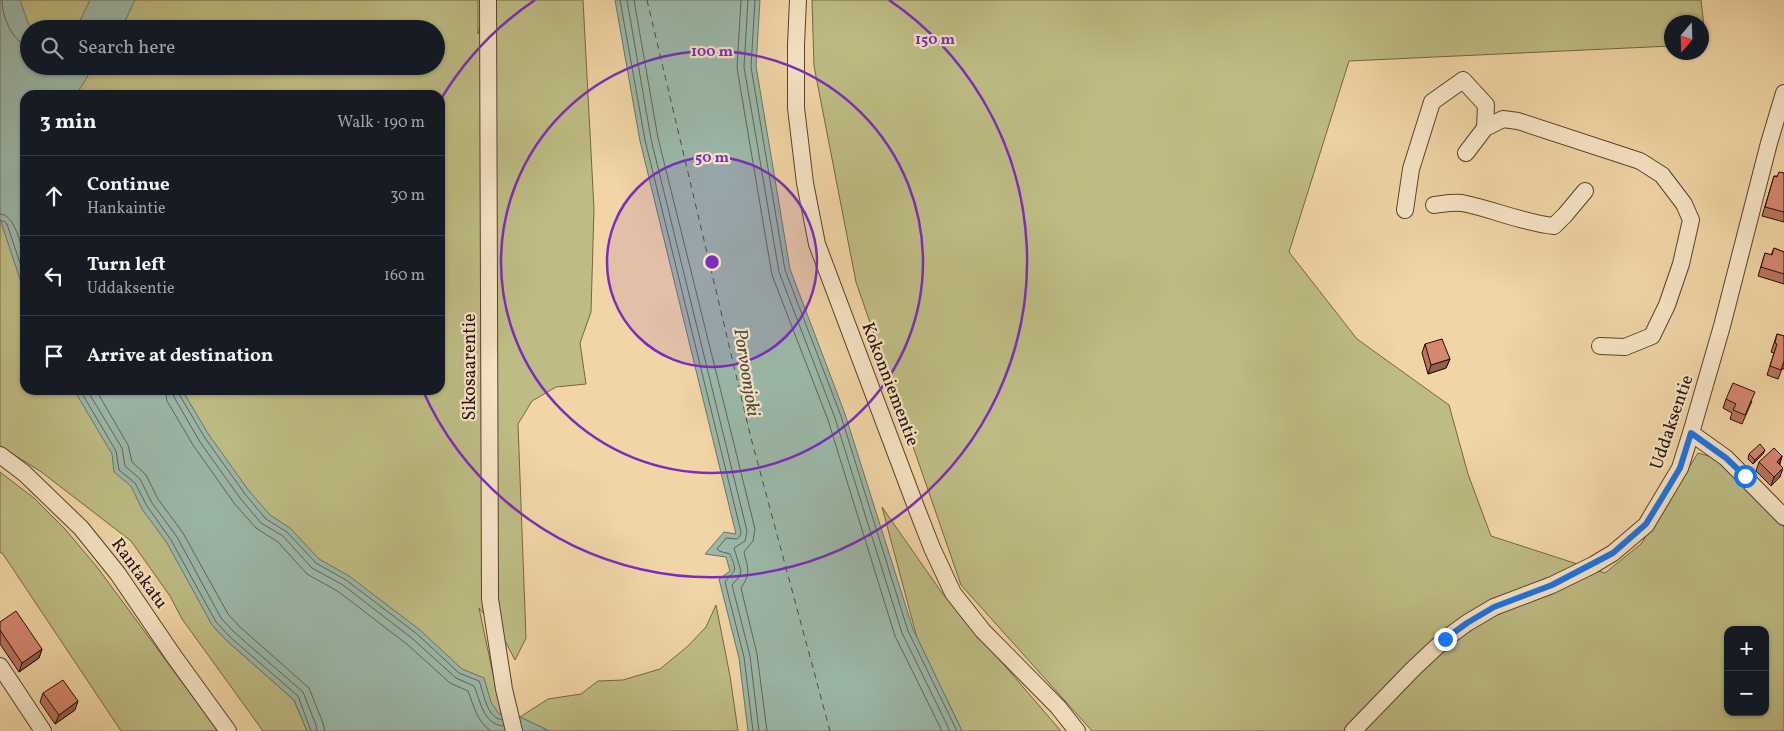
<!DOCTYPE html>
<html lang="en">
<head>
<meta charset="utf-8">
<style>
  :root { --surface:#171b24; --page:#242831; --text:#f1f3f6; --muted:#9ea1a6; --line:#363941 }
  body { margin:0; font-family:Vollkorn,serif; background:var(--page); color:var(--text) }
  .controls { position:absolute; right:15px; bottom:15px; display:grid; overflow:hidden; border-radius:10px; box-shadow:0 1px 4px #0004 }
  .controls button { width:45px; height:45px; display:grid; place-items:center; padding:0; border:0; border-bottom:1px solid var(--line); background:var(--surface); color:var(--text); font:25px sans-serif }
  .compass { position:absolute; left:1664px; top:15px; width:45px; height:45px; border-radius:50%; background:var(--surface); box-shadow:0 1px 4px #0004; rotate:199deg }
  .stop { position:absolute; width:15px; height:15px; margin:-11px; border:4px solid #1a73e8; border-radius:50%; background:#fff }
  .stop.end { background:#1a73e8; border-color:#fff; box-shadow:0 1px 5px #0008 }
  .list { margin:0; padding:0; list-style:none }
  h2 { display:flex; justify-content:space-between; align-items:center; height:65px; margin:0; padding:0 20px; font-size:21px }
  h2 small { font-size:16px; font-weight:400; color:var(--muted) }
  .list li { display:grid; grid-template-columns:32px 1fr auto; gap:15px; align-items:center; box-sizing:border-box; height:80px; padding:0 20px; border-top:1px solid var(--line) }
  .list b { display:block; font-size:19px; white-space:nowrap }
  .list p { margin:0; font-size:16px; white-space:nowrap; color:var(--muted) }
  .list em { font-size:16px; font-style:normal; color:var(--muted) }
  .icon { flex:none; width:28px; height:28px; fill:none; stroke:currentColor; stroke-width:2; stroke-linecap:round; stroke-linejoin:round }
  .map { position:relative; flex:none; width:1784px; height:731px; overflow:hidden }
  .search { position:absolute; background:var(--surface); box-shadow:0 1px 4px #0004; left:20px; top:20px; width:425px; height:55px; display:flex; align-items:center; gap:12px; box-sizing:border-box; padding:0 18px; border-radius:28px; color:var(--muted); font-size:19px }
  .panel { position:absolute; background:var(--surface); box-shadow:0 1px 4px #0004; left:20px; top:90px; width:425px; height:305px; border-radius:15px }
  .map>svg:first-child { display:block }
</style>
</head>
<body>
<div class="map">
<svg width="1784" height="731" viewBox="0 0 1784 731">
  <rect width="100%" height="100%" fill="#f1d5a6"/>
  <filter id="stains"><feTurbulence type="fractalNoise" baseFrequency=".004" numOctaves="4"/><feColorMatrix values="0 0 0 0 .2 0 0 0 0 .09 0 0 0 0 .02 0 0 0 .5 -.17"/></filter>
  <radialGradient id="worn" r=".72"><stop offset=".6" stop-color="#630" stop-opacity="0"/><stop offset="1" stop-color="#630" stop-opacity=".3"/></radialGradient>
  <path fill="#bebc84" stroke="#736642" fill-rule="evenodd" d="M0,0H478V34L486,0H583L594,209L591,312L580,343L586,384L556,387L532,401L518,424L526,638L515,660L504,639L479,608L505,731L212,625L226,640L294,700L307,731H263L182,619L170,596L131,541L40,471L0,446ZM29,29H436V66H29ZM25,95H440V390H25Z
    M812,0H1701L1706,45H1702V22H1672L1671,46L1349,61L1289,252L1357,339L1449,405L1468,474L1491,536L1605,573L1641,544L1698,453L1715,458L1784,527V731H1092L961,585L856,282L814,66ZM1728,630H1765V712H1728Z
    M0,472L34,498L65,529L97,567L218,731H121L3,554L0,552Z
    M882,507L942,593L1061,731H962L917,638Z
    M716,605L730,676L738,731H549L520,717L548,699L581,694L598,681L623,680L660,669L688,646L706,627Z"/>
  <path fill="#9bb8a9" stroke="#6d7466" d="M0,0H20L28,23L32,29H29V66H94L76,95H25V294L0,219Z
    M90,0H135L126,19L120,29H76Z
    M615,0H760L756,66L790,269L845,414L913,629L962,731H748L739,658L719,579L730,571L726,557L705,554L724,532L736,534L640,141Z
    M74,390H182L209,435L249,491L270,515L290,528L319,559L349,576L420,630L462,669L484,678L491,702L499,714L520,717L549,731H307L294,700L226,640L212,625L167,543L142,509L131,486L114,472L112,454Z"/>
  <g fill="none" stroke-linecap="round" stroke-linejoin="round">
    <path stroke="#626455" stroke-width="1" d="M2,0C2,16 12,42 29,47
      M620,0L645,140L741,532L740,536L737,539L726,538L717,549L719,551L730,554C738,573 735,569 725,582L744,657L753,731
      M627,0L651,139L747,531L745,541L734,548L741,571L739,577L732,585L750,656L759,731
      M634,0L658,138L755,529L753,541L744,552C748,569 751,573 741,588L757,654L767,731
      M741,0L737,68L772,275L828,420L895,636L942,731
      M748,0L744,67L779,272L835,418L902,633L950,731
      M755,0L751,67L785,270L841,416L908,631L957,731
      M0,214C16,215 20,245 25,258
      M0,221H4L7,224L25,278
      M80,390L116,451L119,470L135,483L147,506L171,540L216,622L230,637L298,696L311,731
      M87,390L122,448L125,466L140,479L152,503L177,537L221,618L234,632L303,692L316,725L317,731
      M96,390L128,445L132,462L146,475L158,499L183,533L228,614L240,627L309,688L323,723L325,731
      M165,390L167,401L193,445L234,503L256,528L278,542L307,574L339,592L408,645L450,683L468,691C474,706 477,722 491,731
      M172,390L174,397L200,442L240,498L261,523L283,536L312,568L343,585L413,639L456,678L474,686C481,702 483,724 503,726
      M178,390L179,394L205,438L245,494L266,519L287,532L316,563L346,580L417,634L459,673L479,681C484,693 486,717 502,720"/>
    <path stroke="#504a3c" stroke-width="1" stroke-dasharray="6 5" stroke-linecap="butt" d="M647,0L751,438L830,731"/>
    <g stroke="#5a402a" stroke-width="18">
      <path id="minor" d="M488,0L490,599L504,689L514,731
        M798,0L796,45V108L805,183L817,244L916,507L932,548L953,593L983,631L1058,707L1077,731
        M1485,128L1503,119L1518,121L1640,161L1662,175L1684,204L1691,220L1681,264L1667,305L1652,336L1625,347L1600,346
        M1434,205C1443,204 1453,202 1462,203C1493,209 1523,223 1554,226L1565,215L1585,191
        M1405,210L1411,169L1432,102L1463,80L1486,105L1485,128L1466,153
        M1691,433L1726,458L1784,517
        M0,455L24,473L81,528L118,574L173,655L228,731
        M0,666L43,731
        M1353,731L1413,669L1445,639L1467,623L1494,607L1552,585L1593,565L1613,553L1646,525L1680,468L1691,433L1722,326L1769,143L1784,93"/>
    </g>
    <use href="#minor" stroke="#f6e4c5" stroke-width="16"/>
  </g>
  <path fill="#b77460" stroke="#280f01" d="M1784,173V222L1762,216L1774,176H1777Z
    M1774,248L1784,252V284L1758,276L1765,253L1771,255Z
    M1777,334L1784,336V369H1782L1778,379L1767,375L1774,353L1771,352Z
    M1425,344L1450,359L1446,368L1428,374L1422,353Z
    M1726,399L1752,401L1742,424L1730,419L1732,413L1723,408Z
    M1749,454H1763L1753,464L1748,459Z
    M1782,456L1780,464V477L1771,486L1756,471L1759,462Z
    M0,622L42,649L39,658L19,672L0,644Z
    M43,693L75,710L55,724L40,702Z"/>
  <path fill="#955e4e" stroke="#280f01" d="M1450,359L1446,368L1428,374L1431,365Z
    M1765,450L1763,454L1753,464L1755,460Z
    M1782,456L1779,465L1777,462Z
    M1783,468L1780,477L1771,486L1774,477Z
    M42,649L39,658L19,672L22,663Z
    M78,701L75,710L55,724L59,715Z"/>
  <path fill="#d58770" stroke="#280f01" d="M1779,172L1784,173V212L1765,207L1774,176L1777,177Z
    M1774,248L1784,252V274L1761,267L1765,253L1772,255Z
    M1777,334L1784,336V361L1781,370L1770,366L1777,344L1775,343Z
    M1442,339L1450,359L1431,365L1425,344Z
    M1733,383L1755,392L1745,415L1733,410L1736,404L1726,399Z
    M1760,444L1765,450L1755,460L1749,454Z
    M1774,448L1782,456L1777,462L1783,468L1774,477L1759,462Z
    M16,611L42,649L22,663L0,630V622Z
    M63,680L78,701L59,715L43,693Z"/>
  <g fill="none" stroke-linecap="round" stroke-linejoin="round">
    <path stroke="#1a73e8" stroke-width="6" d="M1445,639L1467,623L1494,607L1552,585L1613,553L1646,524L1662,498L1680,468L1691,433L1726,458L1745,476"/>
  </g>
  <circle cx="712" cy="262" r="105" fill="#7b2cbf" fill-opacity=".12"/>
  <g fill="none" stroke="#7b2cbf" stroke-width="2.5">
    <circle cx="712" cy="262" r="105"/>
    <circle cx="712" cy="262" r="211"/>
    <path d="M441 99A316 316 0 0 1 535 0M889 0A316 316 0 1 1 423 391"/>
  </g>
  <g text-anchor="middle" stroke-width="4.5" stroke-linejoin="round" paint-order="stroke">
    <g font-size="18" fill="#280f01" stroke="#f6e4c5">
      <text transform="translate(469 367) rotate(-90)" y="6">Sikosaarentie</text>
      <text transform="translate(891 384) rotate(69)" y="6">Kokonniementie</text>
      <text transform="translate(1671 422) rotate(-71)" y="6">Uddaksentie</text>
      <text transform="translate(140 573) rotate(54)" y="6">Rantakatu</text>
    </g>
    <g font-size="19" font-style="italic" fill="#504a3c" stroke="#f6e4c5">
      <text transform="translate(748 372) rotate(81)" y="7">Porvoonjoki</text>
    </g>
  </g>
  <circle cx="712" cy="262" r="8" fill="#7b2cbf" stroke="#f6e4c5" stroke-width="2.5"/>
  <g font-size="15" text-anchor="middle" font-weight="bold" fill="#7b2cbf" stroke="#f6e4c5" stroke-width="4.5" stroke-linejoin="round" paint-order="stroke">
    <text x="935" y="44">150 m</text>
    <text x="712" y="56">100 m</text>
    <text x="712" y="162">50 m</text>
  </g>
  <rect width="100%" height="100%" filter="url(#stains)"/>
  <rect width="100%" height="100%" fill="url(#worn)"/>
</svg>
<div class="controls">
<button>+</button>
<button>−</button>
</div>
<svg class="compass" viewBox="-18 -18 36 36"><path d="M0-13l5 13h-10z" fill="#e53935"/><path d="M0 13l5-13h-10z" fill="#9ea1a6"/></svg>
<div class="stop" style="left:1745px;top:476px"></div>
<div class="stop end" style="left:1445px;top:639px"></div>
<div class="search"><svg class="icon" aria-label="search" viewBox="0 0 24 24"><circle cx="10" cy="10" r="6"/><path d="M15 15l6 6"/></svg>Search here</div>
<section class="panel">
<h2>3 min<small>Walk · 190 m</small></h2>
<ul class="list">
<li><svg class="icon" aria-label="ahead" viewBox="0 0 24 24"><path d="M12 20V5M6 11l6-6 6 6"/></svg><div><b>Continue</b><p>Hankaintie</p></div><em>30 m</em></li>
<li><svg class="icon" aria-label="left" viewBox="0 0 24 24"><path d="M17 20v-9H6M10 6l-5 5 5 5"/></svg><div><b>Turn left</b><p>Uddaksentie</p></div><em>160 m</em></li>
<li><svg class="icon" aria-label="arrive" viewBox="0 0 24 24"><path d="M6 21V4h12l-3 4 3 4H6"/></svg><div><b>Arrive at destination</b></div></li>
</ul>
</section>
</div>
</body>
</html>
